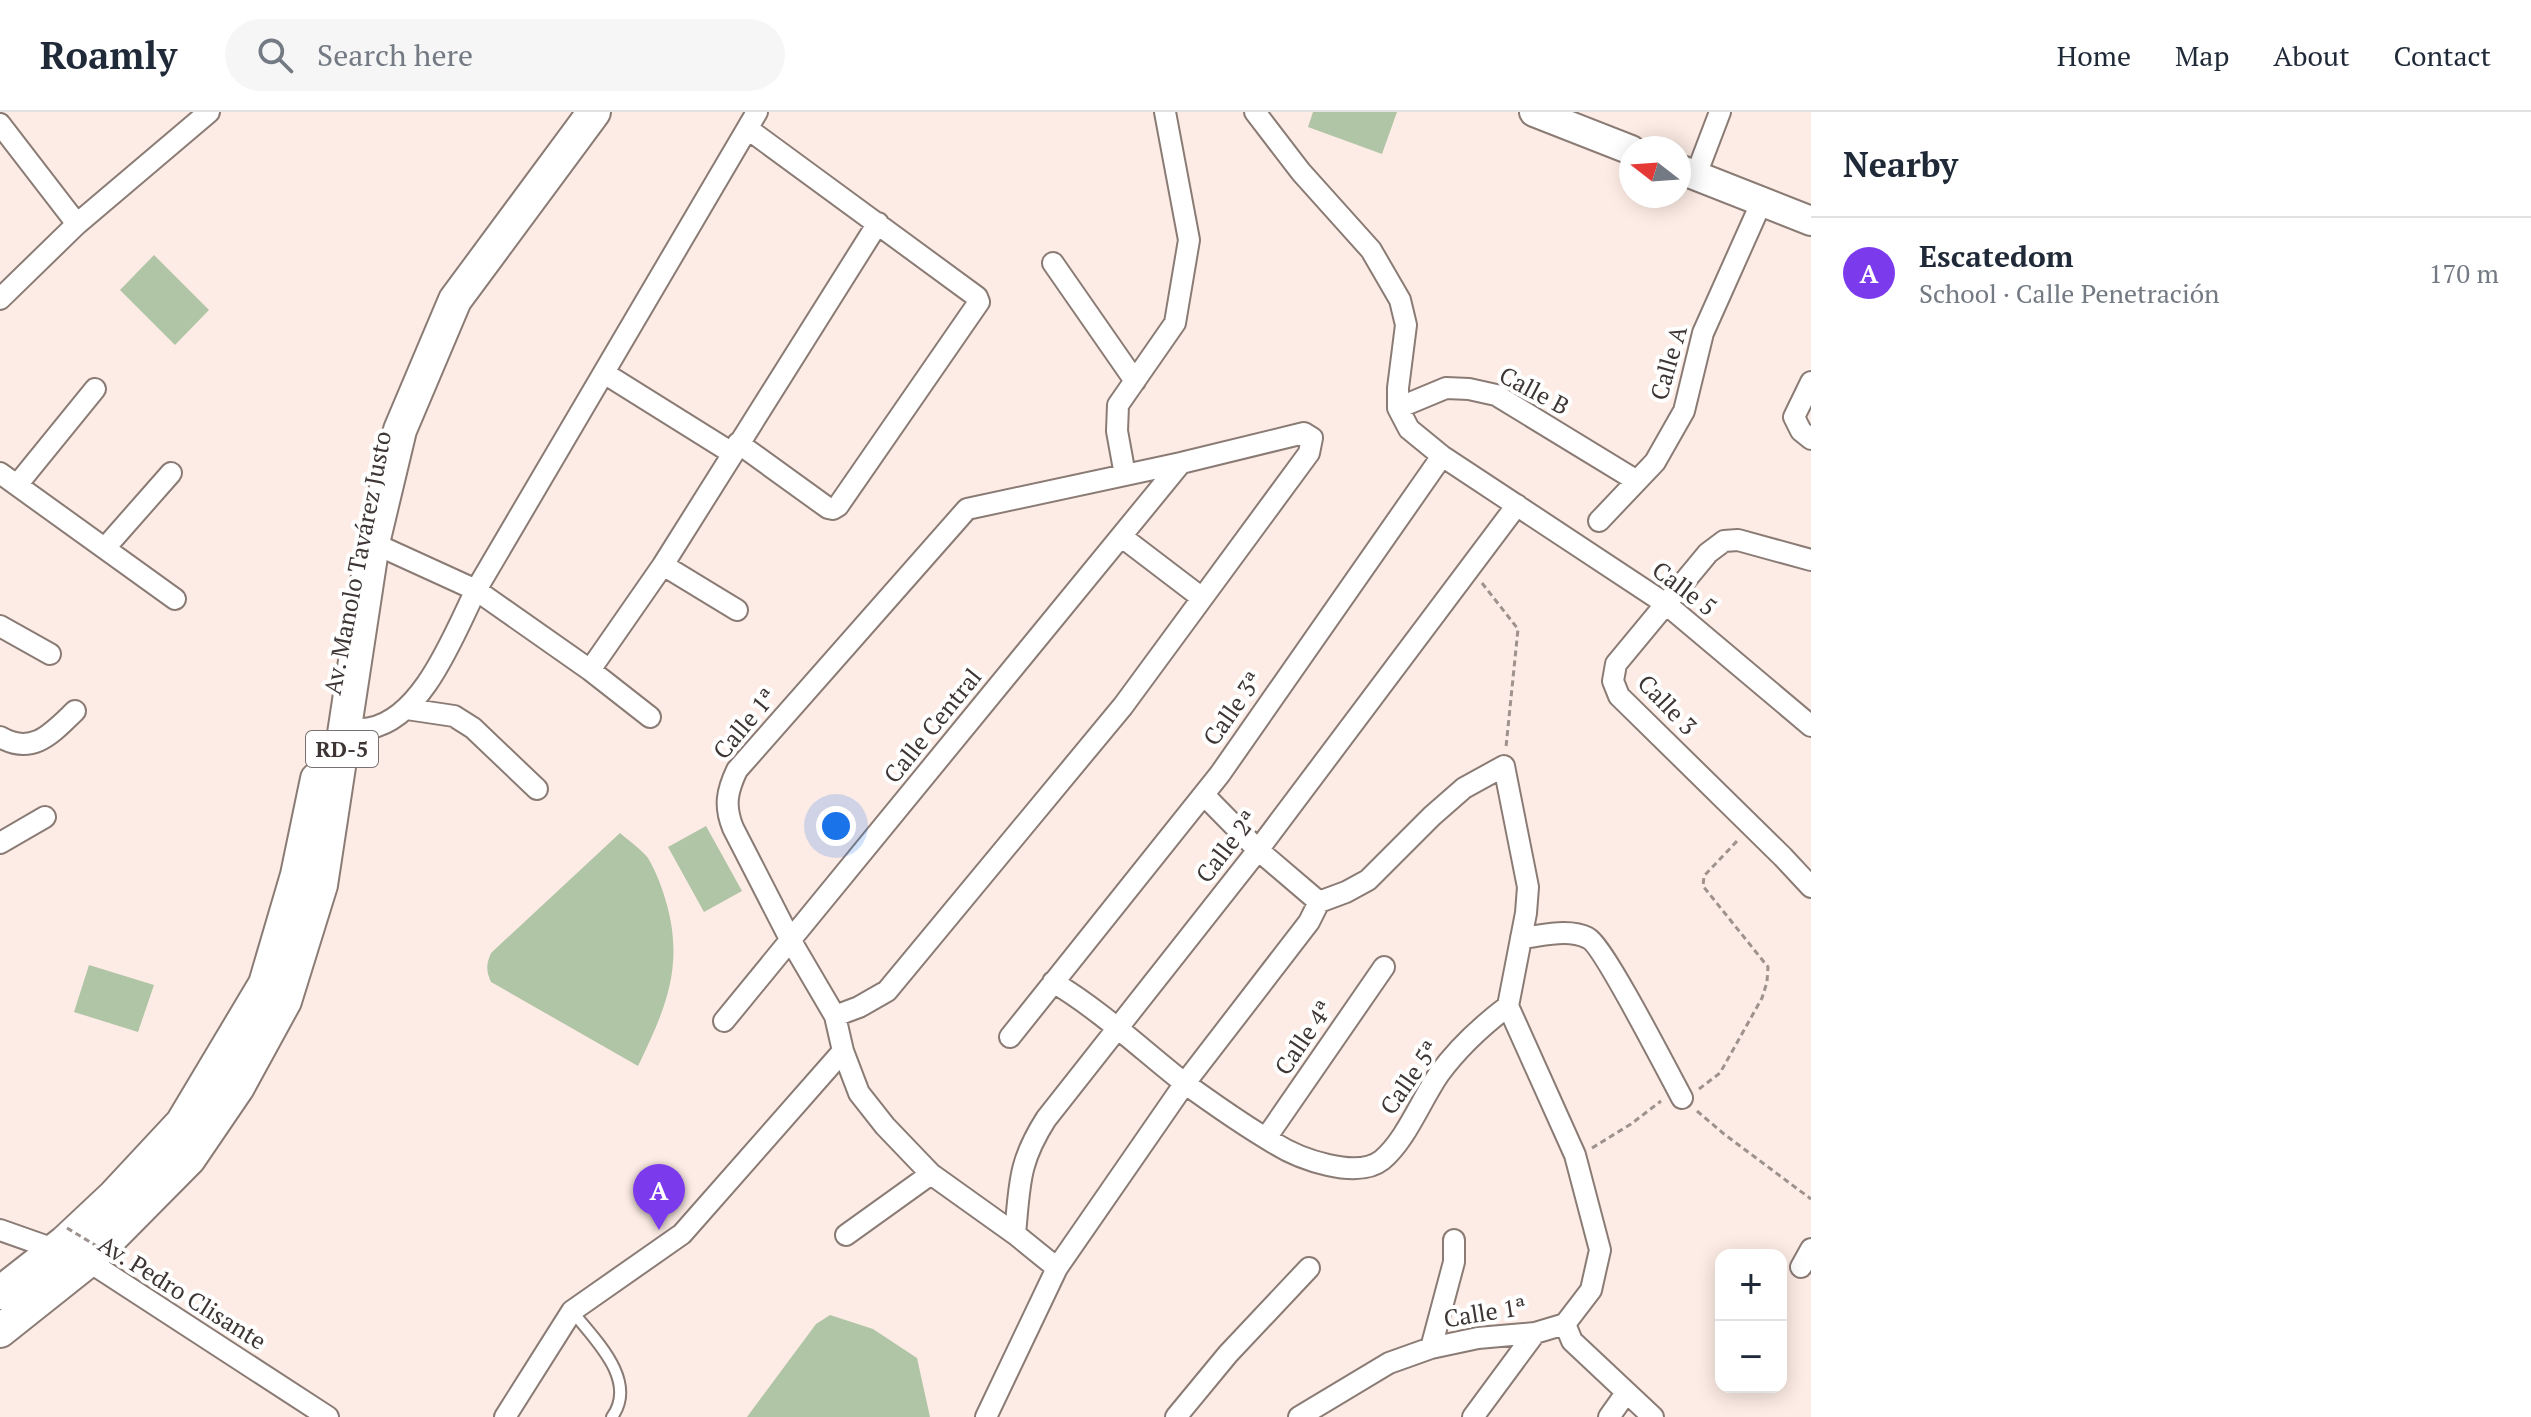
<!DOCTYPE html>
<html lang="en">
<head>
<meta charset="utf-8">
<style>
  :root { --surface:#fff; --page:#f6f6f7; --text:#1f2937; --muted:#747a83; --line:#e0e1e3; --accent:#7c3aed }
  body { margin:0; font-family:"PT Serif",serif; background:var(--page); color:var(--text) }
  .controls { position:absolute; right:24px; bottom:24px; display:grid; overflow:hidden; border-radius:16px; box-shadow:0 4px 20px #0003 }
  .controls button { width:72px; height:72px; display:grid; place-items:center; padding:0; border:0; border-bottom:2px solid var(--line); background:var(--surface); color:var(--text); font:40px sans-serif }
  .compass { position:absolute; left:1619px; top:24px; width:72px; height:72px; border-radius:50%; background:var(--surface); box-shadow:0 4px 20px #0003; rotate:287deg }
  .you { position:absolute; left:836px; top:714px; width:28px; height:28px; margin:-20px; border:6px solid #fff; border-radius:50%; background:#1a73e8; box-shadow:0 0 0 12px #1a73e833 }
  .badge { display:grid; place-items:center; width:52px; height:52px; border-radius:50%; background:var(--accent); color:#fff; font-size:26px; font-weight:700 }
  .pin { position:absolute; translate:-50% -66px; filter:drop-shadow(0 2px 4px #0008) }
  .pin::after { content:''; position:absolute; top:42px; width:28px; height:24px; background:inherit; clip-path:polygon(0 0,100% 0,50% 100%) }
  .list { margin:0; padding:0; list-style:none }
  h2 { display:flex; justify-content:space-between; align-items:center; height:104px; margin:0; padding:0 32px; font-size:34px }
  h2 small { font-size:26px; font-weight:400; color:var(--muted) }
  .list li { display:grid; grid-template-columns:52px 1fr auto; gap:24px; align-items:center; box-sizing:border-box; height:112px; padding:0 32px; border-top:2px solid var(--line) }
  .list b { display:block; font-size:30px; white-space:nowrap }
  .list p { margin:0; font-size:26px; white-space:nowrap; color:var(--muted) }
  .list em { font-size:26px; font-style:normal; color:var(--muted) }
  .icon { flex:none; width:44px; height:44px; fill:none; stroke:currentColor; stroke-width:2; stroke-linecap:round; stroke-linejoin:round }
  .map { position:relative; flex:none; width:1811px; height:1305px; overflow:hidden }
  header { display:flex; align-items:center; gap:48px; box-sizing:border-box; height:112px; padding:0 40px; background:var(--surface); border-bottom:2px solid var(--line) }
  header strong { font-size:38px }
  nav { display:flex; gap:44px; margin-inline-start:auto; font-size:28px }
  .search { width:560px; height:72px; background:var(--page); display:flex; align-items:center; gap:20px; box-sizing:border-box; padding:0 28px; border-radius:44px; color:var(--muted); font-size:30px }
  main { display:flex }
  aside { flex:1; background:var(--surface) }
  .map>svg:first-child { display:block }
</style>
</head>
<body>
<header>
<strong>Roamly</strong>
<div class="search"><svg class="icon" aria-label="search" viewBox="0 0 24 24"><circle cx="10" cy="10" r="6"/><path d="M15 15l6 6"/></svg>Search here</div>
<nav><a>Home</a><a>Map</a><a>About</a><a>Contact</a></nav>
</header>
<main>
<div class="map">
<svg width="1811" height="1305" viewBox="0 0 1811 1305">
  <rect width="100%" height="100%" fill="#fdece5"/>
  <path fill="#b0c4a6" d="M1313,0H1397L1382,42L1308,15Z
    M154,143L209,198L175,233L120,178Z
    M706,714L742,779L704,800L668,735Z
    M620,721C629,729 641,737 648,746C656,759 663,778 667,793C684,856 665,898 638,954L491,870C486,859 486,852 491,841Z
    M89,853L154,873L138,920L74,900Z
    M830,1203L873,1217L917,1246L930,1305H747L816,1212Z"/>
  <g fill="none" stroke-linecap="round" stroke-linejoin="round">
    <g stroke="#8a7b75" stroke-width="14">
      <path id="lane" d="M572,1199C593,1226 639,1268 612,1305"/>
    </g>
    <g stroke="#8a7b75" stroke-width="24">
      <path id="street" d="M1255,0L1301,60L1371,138L1400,188L1406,213L1398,276V296L1409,317L1442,344L1666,492L1811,614
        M0,12L77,112
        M1696,63L1720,0
        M1053,151L1135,269
        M0,187L77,112L209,0
        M604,261L732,341
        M1811,270L1794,305L1801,319L1811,327
        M1398,296L1446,276L1469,277L1496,283L1637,369
        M738,331L828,396L833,397L838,394L979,190L977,185L748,17
        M0,361L175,487
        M1125,363L1117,319L1118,293L1175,211L1189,128L1165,0
        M17,373L95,277
        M1599,409L1655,350L1684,299L1703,221L1762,89
        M1122,425L1202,486
        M373,431L476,478L590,558L650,605
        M105,436L171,361
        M1811,448L1738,428L1724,429L1708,441L1616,552L1613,569L1619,584L1783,745L1811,775
        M663,453L737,498
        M0,514L50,542
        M590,558L663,453L878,111
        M407,597L454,604L473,616L537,677
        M346,616C353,616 363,618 370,616C423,606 454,522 476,478L757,0
        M0,625C33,644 52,621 75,599
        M1204,683L1258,738L1319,790
        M0,731L45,705
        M1319,790L1346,780L1368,768L1432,704L1464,676L1504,654L1528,775L1526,801L1508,894L1575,1043L1600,1138L1591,1178L1565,1212
        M1521,826C1542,824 1568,816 1588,826C1603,833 1669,962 1682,986
        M1053,870C1100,898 1140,936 1183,970C1212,991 1243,1013 1274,1031C1299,1047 1357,1068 1382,1048C1406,1028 1421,988 1439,962C1458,936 1483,913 1508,894
        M835,904L859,895L887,879L1123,594L1309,341L1312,326L1304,321L1181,351L967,397L737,658C727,679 724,694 733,716L791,829L835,904L843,939L859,981L885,1014L931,1062L1015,1122L1057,1156
        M724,909L1181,351
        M1010,925L1220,662L1442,344
        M1266,1026L1384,855
        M0,1118L88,1149L328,1305
        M1015,1122C1020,1072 1018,1051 1046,1007L1258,738L1517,393
        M846,1123L931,1062
        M1801,1155L1811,1137
        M1565,1212L1572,1229L1653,1305
        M1431,1236L1454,1150V1128
        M505,1305L572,1199L682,1122L843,939
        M986,1305L1057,1156L1185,971L1309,810L1319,790
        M1176,1305L1228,1242L1309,1156
        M1299,1305L1389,1251L1431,1236L1478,1226L1535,1221L1565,1212
        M1473,1305L1535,1221
        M1609,1305L1626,1281"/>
    </g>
    <g stroke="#8a7b75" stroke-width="32">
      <path id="secondary" d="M1534,0L1631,38
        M1679,57L1811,109"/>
    </g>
    <g stroke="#8a7b75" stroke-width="36">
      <path id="primary" d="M0,1181L65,1130L114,1084L182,1011L265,872L297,763L317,667
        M0,1219L88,1149L189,1047L238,975L285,889L321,773L373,431L400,318L455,188L594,0"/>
    </g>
    <path stroke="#9e928e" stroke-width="3" stroke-dasharray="6 4" stroke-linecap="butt" d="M1482,471L1518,517L1506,635
      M1699,977L1720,961L1762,886L1767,870L1768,855L1703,774L1704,764L1738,728
      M1697,999L1724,1022L1811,1087
      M1592,1036L1631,1012L1661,989"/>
    <use href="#lane" stroke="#fff" stroke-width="10"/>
    <use href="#street" stroke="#fff" stroke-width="20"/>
    <use href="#secondary" stroke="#fff" stroke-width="28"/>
    <use href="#primary" stroke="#fff" stroke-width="32"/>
    <path stroke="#9e928e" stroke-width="3" stroke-dasharray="6 4" stroke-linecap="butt" d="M67,1116L115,1145"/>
  </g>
  <g text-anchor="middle" stroke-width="8" stroke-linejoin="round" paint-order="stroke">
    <rect fill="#fff" stroke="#777271" stroke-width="2" x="306" y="619" width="72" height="36" rx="6"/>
    <g font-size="22" font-weight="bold" fill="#3d3634">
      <text x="342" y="645">RD-5</text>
    </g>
    <g font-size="24" fill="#3d3634" stroke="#fff">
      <text transform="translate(1669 251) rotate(-74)" y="8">Calle A</text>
      <text transform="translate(1534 279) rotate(28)" y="8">Calle B</text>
      <text transform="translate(358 451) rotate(-79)" y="8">Av. Manolo Tavárez Justo</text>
      <text transform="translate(1684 477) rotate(37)" y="8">Calle 5</text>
      <text transform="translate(1667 593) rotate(46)" y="8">Calle 3</text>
      <text transform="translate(1233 597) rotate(-55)" y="8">Calle 3ª</text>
      <text transform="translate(745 612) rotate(-50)" y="8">Calle 1ª</text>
      <text transform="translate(933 614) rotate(-51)" y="8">Calle Central</text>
      <text transform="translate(1227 735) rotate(-52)" y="8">Calle 2ª</text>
      <text transform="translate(1304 926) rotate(-56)" y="8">Calle 4ª</text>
      <text transform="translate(1410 966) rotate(-55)" y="8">Calle 5ª</text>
      <text transform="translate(182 1181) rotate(32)" y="8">Av. Pedro Clisante</text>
      <text transform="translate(1485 1201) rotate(-9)" y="8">Calle 1ª</text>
    </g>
  </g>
</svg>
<div class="controls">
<button>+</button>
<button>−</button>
</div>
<svg class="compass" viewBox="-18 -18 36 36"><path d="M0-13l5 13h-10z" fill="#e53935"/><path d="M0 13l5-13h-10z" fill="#747a83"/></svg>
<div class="you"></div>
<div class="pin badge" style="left:659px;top:1118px">A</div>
</div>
<aside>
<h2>Nearby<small></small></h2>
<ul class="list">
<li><span class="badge">A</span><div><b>Escatedom</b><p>School · Calle Penetración</p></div><em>170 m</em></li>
</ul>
</aside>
</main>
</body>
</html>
